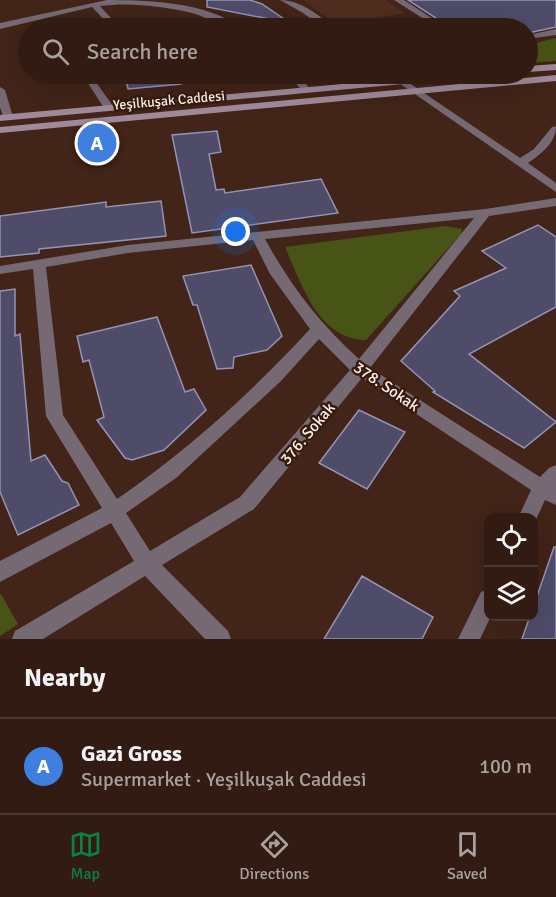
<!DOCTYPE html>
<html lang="en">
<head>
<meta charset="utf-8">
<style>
  :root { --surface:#321b12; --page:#3d2820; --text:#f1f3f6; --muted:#a8a19f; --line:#4d3932; --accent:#0b8043 }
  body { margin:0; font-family:Signika,sans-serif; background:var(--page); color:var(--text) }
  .controls { position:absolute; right:18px; bottom:18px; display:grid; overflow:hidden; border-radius:12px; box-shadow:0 6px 24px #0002 }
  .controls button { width:54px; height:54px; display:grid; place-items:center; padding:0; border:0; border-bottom:2px solid var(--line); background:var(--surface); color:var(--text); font:30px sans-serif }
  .you { position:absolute; left:236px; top:232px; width:21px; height:21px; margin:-15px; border:4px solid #fff; border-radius:50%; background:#1a73e8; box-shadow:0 0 0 9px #1a73e833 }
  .badge { display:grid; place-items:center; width:39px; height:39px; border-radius:50%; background:var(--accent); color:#fff; font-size:20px; font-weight:700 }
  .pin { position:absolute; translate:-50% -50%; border:3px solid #fff; box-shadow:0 2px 6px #0006 }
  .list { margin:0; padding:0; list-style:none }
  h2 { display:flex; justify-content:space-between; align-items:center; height:78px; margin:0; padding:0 24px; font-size:26px }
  h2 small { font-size:20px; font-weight:400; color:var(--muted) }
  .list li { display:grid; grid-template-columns:39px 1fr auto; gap:18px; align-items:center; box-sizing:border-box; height:96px; padding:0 24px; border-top:2px solid var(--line) }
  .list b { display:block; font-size:22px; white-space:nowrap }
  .list p { margin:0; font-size:20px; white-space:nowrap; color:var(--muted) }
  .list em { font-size:20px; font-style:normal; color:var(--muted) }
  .icon { flex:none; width:33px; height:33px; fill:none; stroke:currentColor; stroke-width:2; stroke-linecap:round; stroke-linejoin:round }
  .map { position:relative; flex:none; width:556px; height:639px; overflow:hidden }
  .search { position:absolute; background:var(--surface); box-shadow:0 6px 24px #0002; left:18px; right:18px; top:18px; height:66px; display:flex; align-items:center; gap:15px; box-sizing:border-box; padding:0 21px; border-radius:33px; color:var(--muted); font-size:22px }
  .sheet { height:174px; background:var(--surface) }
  nav { display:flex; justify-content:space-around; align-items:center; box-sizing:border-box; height:84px; border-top:2px solid var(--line); background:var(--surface); font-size:16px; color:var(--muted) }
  nav a { display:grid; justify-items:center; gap:3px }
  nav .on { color:var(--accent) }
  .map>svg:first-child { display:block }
</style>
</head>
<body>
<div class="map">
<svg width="556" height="639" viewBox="0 0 556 639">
  <rect width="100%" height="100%" fill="#422418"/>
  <path fill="#502d1e" d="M303,0H385L405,13L336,24Z"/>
  <path fill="#485416" d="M556,38V61L528,63V45Z
    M445,226L462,229L461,234L366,340C318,339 302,285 285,247Z
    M1,594L18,624L0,636V595Z"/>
  <path fill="#4f4c6a" stroke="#9593b4" stroke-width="1.5" d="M207,0H250L262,4L290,23L207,7Z
    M408,0H556V27L528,33V28H451Z
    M125,74H180L181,84L128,89Z
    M217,131L221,152L209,154L216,190L224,189L225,193L321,179L338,213L192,233L172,135Z
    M161,201L166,236L39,249V253L0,257V216L106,202V207Z
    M538,225L556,237V307L469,354L556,422L524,448L433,392L435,391L401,361L460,296L454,291L506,268L482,251Z
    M251,265L282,336L267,350L234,357L233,368L217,369L197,305H193L183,276Z
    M15,289V336L20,334L31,461L45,455L62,481L68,483L79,505L18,535L0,492V291Z
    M157,317L185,392L194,389L206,410L164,450L132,460L125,458L97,420L104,417L89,360L83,362L77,336Z
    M359,410L405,432L367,489L319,463Z
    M554,547H556V639H522L530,616H534V605Z
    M362,576L433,617L422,639H324Z"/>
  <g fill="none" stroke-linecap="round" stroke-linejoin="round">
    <path fill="#756973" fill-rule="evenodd" d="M107,0C146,0 210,2 240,28C225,30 208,17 192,13C163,6 130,2 100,6L120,28H112L92,7L0,29V23Z
      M280,0C300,0 320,15 333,28H324L303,13Z
      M394,0H404L447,28H438Z
      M556,29V35L528,39V35Z
      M82,74H90L113,106L112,108H104Z
      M289,74H298L310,89L308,91H302Z
      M386,74H396L520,158L534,149L552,127L556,126C556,143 541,154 528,163L556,183V192Z
      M0,87L5,90L13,117L12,119L3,117L0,107Z
      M556,198V206L489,216L370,368L540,477L549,468L556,465V505L545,500L534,524V518H518L531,490L362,378L254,509L162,565L228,631L231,639H205L145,576L43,639H12L15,631L134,561L111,523L0,582V561L102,508L46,416L33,269L0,274V266L128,245L485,209ZM474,218L359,359C320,324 290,285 265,239ZM253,240L270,274L310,329C252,392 188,450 117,499L63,415L46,267L128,253ZM319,339L350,370L240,497L150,551L126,513L176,478L281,381Z
      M488,589V616H491L480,639H458L481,592Z"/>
    <path fill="#9e8a9a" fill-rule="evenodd" d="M556,64V70L528,72V66Z
      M453,74H484L479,77L0,121V115Z
      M556,75V81L0,133V127Z"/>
  </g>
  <g text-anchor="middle" stroke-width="5" stroke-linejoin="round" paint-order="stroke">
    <g font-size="14" fill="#fcf0eb" stroke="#371b0f">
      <text transform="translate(169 100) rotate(-5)" y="5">Yeşilkuşak Caddesi</text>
    </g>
    <g font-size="16" fill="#fcf0eb" stroke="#371b0f">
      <text transform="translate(387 386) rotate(34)" y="6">378. Sokak</text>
      <text transform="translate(307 433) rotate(-50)" y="6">376. Sokak</text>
    </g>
  </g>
</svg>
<div class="controls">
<button><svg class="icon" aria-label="locate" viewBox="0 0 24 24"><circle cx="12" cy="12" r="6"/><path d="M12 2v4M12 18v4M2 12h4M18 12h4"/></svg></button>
<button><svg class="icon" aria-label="layers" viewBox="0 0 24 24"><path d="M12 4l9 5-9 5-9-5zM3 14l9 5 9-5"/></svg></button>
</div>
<div class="you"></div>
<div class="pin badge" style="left:97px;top:143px;background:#3f7fe0">A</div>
<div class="search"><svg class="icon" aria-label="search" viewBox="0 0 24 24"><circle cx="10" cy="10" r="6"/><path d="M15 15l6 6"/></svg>Search here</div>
</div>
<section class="sheet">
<h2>Nearby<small></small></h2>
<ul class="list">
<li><span class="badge" style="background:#3f7fe0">A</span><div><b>Gazi Gross</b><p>Supermarket · Yeşilkuşak Caddesi</p></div><em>100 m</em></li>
</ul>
</section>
<nav>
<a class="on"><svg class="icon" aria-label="map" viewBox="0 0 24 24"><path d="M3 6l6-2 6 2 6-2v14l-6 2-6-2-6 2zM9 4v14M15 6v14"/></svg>Map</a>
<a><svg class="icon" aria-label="directions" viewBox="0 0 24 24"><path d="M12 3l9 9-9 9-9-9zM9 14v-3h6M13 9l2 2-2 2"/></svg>Directions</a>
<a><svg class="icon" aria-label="saved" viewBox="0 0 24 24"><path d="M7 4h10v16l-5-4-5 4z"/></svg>Saved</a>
</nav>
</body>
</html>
